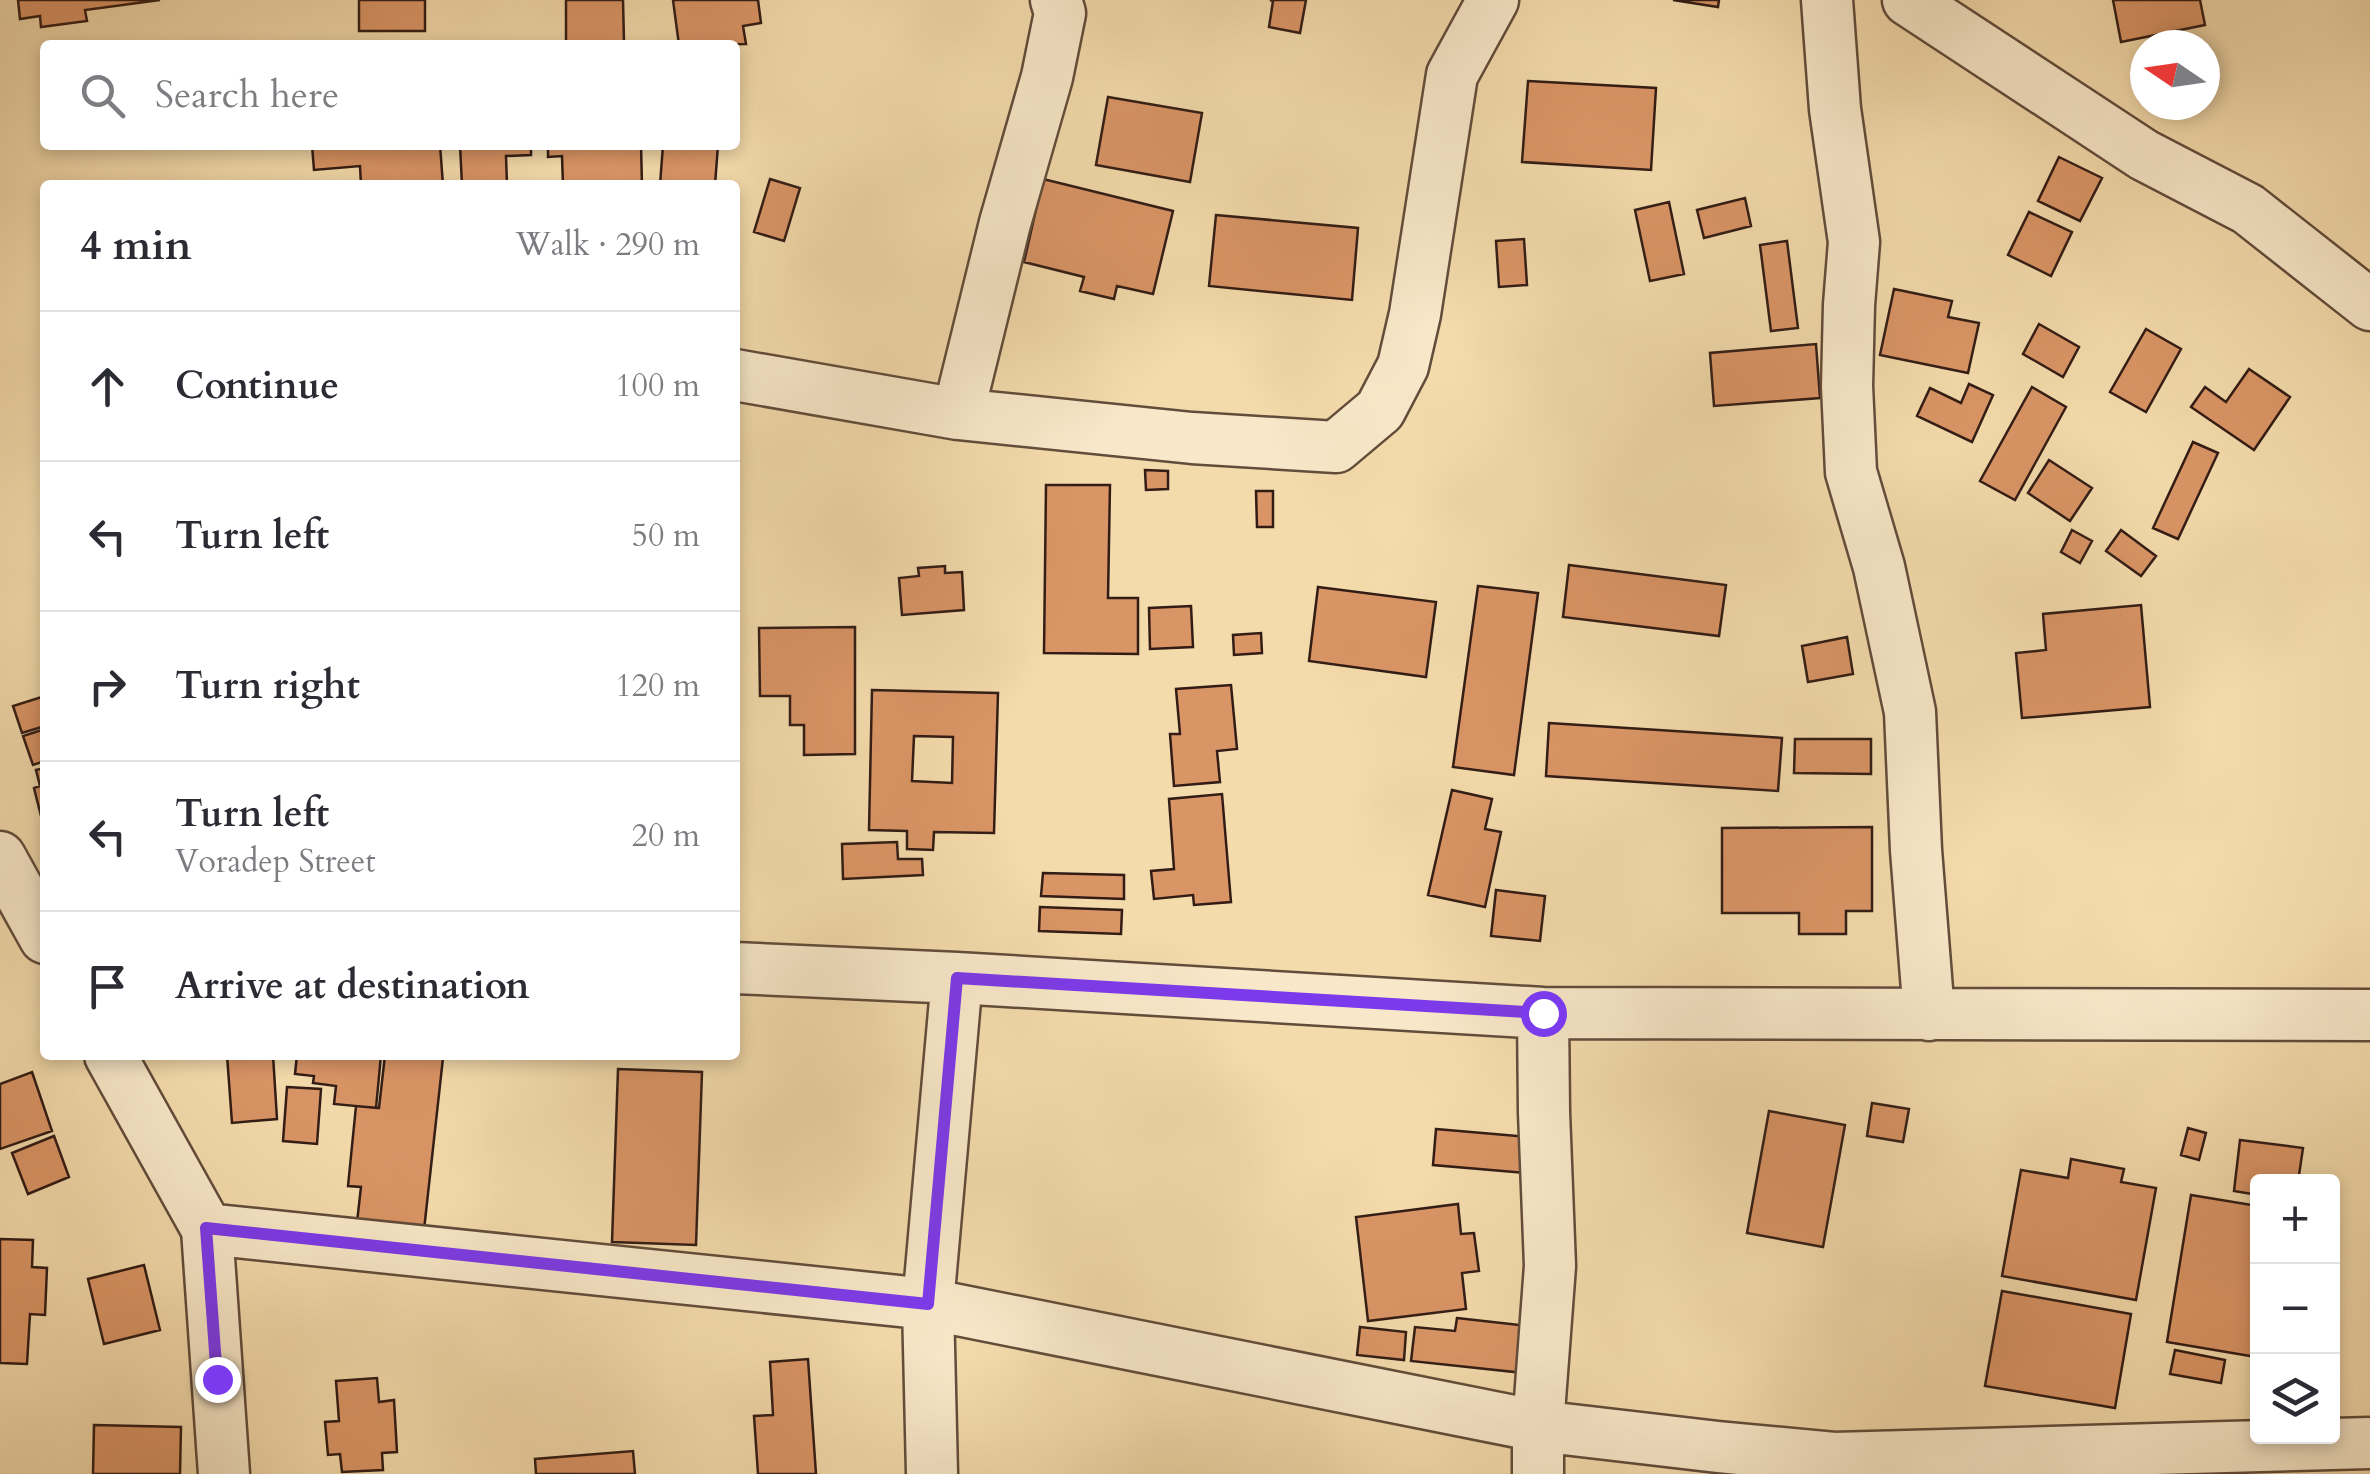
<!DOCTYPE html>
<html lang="en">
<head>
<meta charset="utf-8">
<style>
  :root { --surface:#fff; --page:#f7f7f7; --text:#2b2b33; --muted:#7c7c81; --line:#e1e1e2 }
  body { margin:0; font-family:Cardo,serif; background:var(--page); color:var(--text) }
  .controls { position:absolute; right:30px; bottom:30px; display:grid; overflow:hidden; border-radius:10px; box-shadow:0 5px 15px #0003 }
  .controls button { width:90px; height:90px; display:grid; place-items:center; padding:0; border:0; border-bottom:2px solid var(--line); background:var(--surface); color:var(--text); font:50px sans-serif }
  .compass { position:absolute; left:2130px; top:30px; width:90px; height:90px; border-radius:50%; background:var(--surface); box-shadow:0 5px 15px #0003; rotate:283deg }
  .stop { position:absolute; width:30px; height:30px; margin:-22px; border:8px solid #7c3aed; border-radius:50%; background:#fff }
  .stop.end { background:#7c3aed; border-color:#fff; box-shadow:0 2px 10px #0008 }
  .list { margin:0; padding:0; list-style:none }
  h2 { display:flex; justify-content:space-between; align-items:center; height:130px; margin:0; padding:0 40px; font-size:42px }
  h2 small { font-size:32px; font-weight:400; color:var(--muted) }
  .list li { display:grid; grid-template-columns:65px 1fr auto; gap:30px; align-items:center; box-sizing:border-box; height:150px; padding:0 40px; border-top:2px solid var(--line) }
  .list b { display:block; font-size:38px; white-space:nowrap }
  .list p { margin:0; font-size:32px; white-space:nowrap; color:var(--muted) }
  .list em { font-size:32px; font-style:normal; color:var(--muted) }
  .icon { flex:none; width:55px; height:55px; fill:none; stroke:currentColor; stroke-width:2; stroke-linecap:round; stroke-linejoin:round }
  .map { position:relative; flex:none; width:2370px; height:1474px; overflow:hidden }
  .search { position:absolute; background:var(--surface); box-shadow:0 5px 15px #0003; left:40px; top:40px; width:700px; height:110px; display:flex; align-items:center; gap:25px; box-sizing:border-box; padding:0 35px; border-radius:10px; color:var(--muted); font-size:38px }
  .panel { position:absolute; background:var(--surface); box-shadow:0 5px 15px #0003; left:40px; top:180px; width:700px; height:880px; border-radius:10px }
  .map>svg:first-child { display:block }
</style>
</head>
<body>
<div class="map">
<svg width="2370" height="1474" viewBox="0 0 2370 1474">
  <rect width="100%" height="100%" fill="#f4dbac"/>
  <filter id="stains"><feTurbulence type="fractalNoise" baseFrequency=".002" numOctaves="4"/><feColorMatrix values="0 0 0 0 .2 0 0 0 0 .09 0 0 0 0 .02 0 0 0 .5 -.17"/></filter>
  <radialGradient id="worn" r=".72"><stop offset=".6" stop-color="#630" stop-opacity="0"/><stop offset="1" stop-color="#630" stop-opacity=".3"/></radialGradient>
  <path fill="#da9566" stroke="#321c15" stroke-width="2.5" fill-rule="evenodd" d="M18,0H160L85,10L87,21L41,27L40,16L20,19Z
    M359,0H425V31H359Z
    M566,0H623L624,42L566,43Z
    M673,0H758L761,23L743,26L746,44L679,45Z
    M1270,0H1306L1300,33L1269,27L1273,1Z
    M1673,0H1719L1718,7Z
    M2113,0H2200L2205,25L2121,42Z
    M1528,81L1656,88L1651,170L1522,162Z
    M1108,97L1202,113L1190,182L1096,165Z
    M312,145H440L443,185H361L360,166L314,170Z
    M460,145H531V155L506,156L507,185H462Z
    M548,145H641L642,185H563L562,156L548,157Z
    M663,145H718L715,185H660Z
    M2059,157L2102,178L2080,221L2038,201Z
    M770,179L800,188L784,241L754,232Z
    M1043,179L1173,211L1153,294L1117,286L1114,299L1080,291L1084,277L1024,262Z
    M1745,198L1751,226L1704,238L1697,210Z
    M1669,202L1684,274L1650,281L1635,210Z
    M2029,212L2072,232L2051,276L2008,255Z
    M1216,215L1358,228L1352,300L1209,286Z
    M1524,239L1527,285L1499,287L1496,241Z
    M1787,241L1798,328L1771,331L1760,245Z
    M1894,289L1952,301L1948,317L1979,323L1968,373L1880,355Z
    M2039,324L2079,347L2063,377L2023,354Z
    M2146,329L2181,349L2146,412L2110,392Z
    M1816,344L1820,398L1714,406L1710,353Z
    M2249,369L2290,397L2254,450L2191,407L2205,387L2226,402Z
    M1969,384L1993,395L1972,442L1917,416L1930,388L1961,403Z
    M2032,387L2066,407L2015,500L1980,481Z
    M2193,442L2218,453L2178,539L2153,528Z
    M2049,460L2092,488L2070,521L2028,493Z
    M1145,470L1168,471V489L1146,490Z
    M1046,485H1110L1108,598H1138V654L1044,653Z
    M1256,491H1273V527H1257Z
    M2072,530L2092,541L2080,563L2061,552Z
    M2121,530L2156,556L2141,576L2106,551Z
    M1569,565L1726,585L1719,636L1563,617Z
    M945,566V573L962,572L964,610L902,615L899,578L919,576L918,568Z
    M1478,586L1538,593L1514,775L1453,767Z
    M1318,587L1436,602L1426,677L1309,661Z
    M2141,605L2150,707L2022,718L2016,653L2046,650L2043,614Z
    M1191,606L1193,647L1150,649L1149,608Z
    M855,627V754L804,755V725H790V696H760L759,628Z
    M1261,633L1262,653L1234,655L1233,635Z
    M1847,637L1853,674L1808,682L1802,646Z
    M1231,685L1237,749L1217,751L1220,782L1174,786L1170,734H1180L1176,689Z
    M872,690L998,693L994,833L934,832L933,850L907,849V831L869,830ZM914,736L953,737L952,783L912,781Z
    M45,696V726L22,733L13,706Z
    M1549,723L1782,738L1778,791L1546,776Z
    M45,729V761L33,765L23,736Z
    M1795,739H1871V774L1794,773Z
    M45,768V819L42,820L34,788L40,786L36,770Z
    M1452,790L1492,799L1485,829L1501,832L1485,907L1428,895Z
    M1222,794L1231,902L1194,905L1193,895L1154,899L1151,871L1174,869L1169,799Z
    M1872,827V911H1846V934H1799V913H1722V828Z
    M897,842L898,859H922L923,875L843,879L842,844Z
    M1043,873L1124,875V899L1041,896Z
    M1496,890L1545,896L1540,941L1491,936Z
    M1040,907L1122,910L1121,934L1039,931Z
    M227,1055H273L277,1119L232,1123Z
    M297,1055H381L376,1108L334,1104L336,1086L313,1083L314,1076L295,1074Z
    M385,1055L443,1058L423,1239L356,1231L361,1187L348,1186L356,1106L379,1108Z
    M618,1069L702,1072L696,1245L612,1242Z
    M32,1072L52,1131L0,1149V1084Z
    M287,1087L321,1089L317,1144L283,1141Z
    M1872,1103L1909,1109L1903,1142L1867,1136Z
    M1769,1111L1845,1125L1823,1247L1747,1233Z
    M2188,1128L2206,1133L2199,1160L2181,1155Z
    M1436,1129L1529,1137L1526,1173L1433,1165Z
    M54,1136L69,1177L28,1194L12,1153Z
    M2240,1140L2303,1148L2298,1182H2258V1195L2234,1191Z
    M2071,1159L2124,1169L2121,1182L2156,1188L2136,1300L2002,1276L2021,1170L2068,1178Z
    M2191,1195L2258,1206L2256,1357L2167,1342Z
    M1458,1204L1461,1234L1474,1233L1479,1271L1462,1273L1466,1309L1368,1321L1356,1217Z
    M0,1239L33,1240L32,1267L47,1268L45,1315L30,1314L27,1364L0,1363Z
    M144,1265L160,1330L104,1344L88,1279Z
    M2002,1291L2131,1314L2115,1408L1985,1386Z
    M1457,1318L1529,1326L1524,1373L1411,1361L1415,1327L1455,1331Z
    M1360,1327L1406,1332L1404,1360L1357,1355Z
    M2175,1350L2225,1360L2221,1383L2170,1374Z
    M808,1359L816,1474H758L754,1416L773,1415L770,1362Z
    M377,1378L379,1402L394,1400L397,1452L382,1453L383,1470L342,1472L340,1454L328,1455L325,1422L339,1421L336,1381Z
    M94,1425L181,1427L180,1474H93Z
    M633,1451L635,1474H536L535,1459Z"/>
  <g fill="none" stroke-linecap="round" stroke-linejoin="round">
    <g stroke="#624c3b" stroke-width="55">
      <path id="street" d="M1827,0L1835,109L1854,242L1849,305L1847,386L1851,472L1879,567L1910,712L1916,850L1929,1015
        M1908,0L2144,155L2248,209L2370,305
        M735,375L958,414L1192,438L1336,447L1380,410L1403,366L1415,314L1452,75L1493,0
        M958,414L1005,223L1047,77L1060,13L1056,0
        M0,857L45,938
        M735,968L957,978L1543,1013L2370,1015
        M110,1055L207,1229L224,1474
        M207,1229L928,1304L1538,1426L1718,1447L1834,1458L2370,1443
        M932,1474L928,1304L957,978
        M1538,1474V1426L1550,1266L1544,1112L1543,1013"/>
    </g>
    <use href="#street" stroke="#f8e8c9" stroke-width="50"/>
  </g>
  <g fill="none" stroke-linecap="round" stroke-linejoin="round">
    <path stroke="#7c3aed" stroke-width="12" d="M217,1379L206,1228L928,1304L957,978L1543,1013"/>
  </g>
  <rect width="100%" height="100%" filter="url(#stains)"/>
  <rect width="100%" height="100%" fill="url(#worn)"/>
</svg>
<div class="controls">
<button>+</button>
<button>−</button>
<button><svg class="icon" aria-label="layers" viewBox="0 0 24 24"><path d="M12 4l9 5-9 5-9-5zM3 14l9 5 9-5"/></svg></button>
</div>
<svg class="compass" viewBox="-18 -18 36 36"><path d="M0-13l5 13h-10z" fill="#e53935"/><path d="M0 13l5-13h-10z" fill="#7c7c81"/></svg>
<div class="stop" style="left:1543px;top:1013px"></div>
<div class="stop end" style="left:217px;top:1379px"></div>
<div class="search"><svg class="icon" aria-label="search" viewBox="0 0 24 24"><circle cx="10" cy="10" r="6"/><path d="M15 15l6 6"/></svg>Search here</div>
<section class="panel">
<h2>4 min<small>Walk · 290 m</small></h2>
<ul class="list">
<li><svg class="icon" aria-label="ahead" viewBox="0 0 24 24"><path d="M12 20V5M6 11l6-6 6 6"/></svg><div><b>Continue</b></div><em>100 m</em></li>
<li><svg class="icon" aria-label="left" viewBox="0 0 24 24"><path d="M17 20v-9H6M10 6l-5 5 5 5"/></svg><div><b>Turn left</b></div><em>50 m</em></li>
<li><svg class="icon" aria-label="right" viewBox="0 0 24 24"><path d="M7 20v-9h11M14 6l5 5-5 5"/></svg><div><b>Turn right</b></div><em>120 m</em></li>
<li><svg class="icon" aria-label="left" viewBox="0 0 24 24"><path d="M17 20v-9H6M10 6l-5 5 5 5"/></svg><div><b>Turn left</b><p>Voradep Street</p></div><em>20 m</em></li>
<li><svg class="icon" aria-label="arrive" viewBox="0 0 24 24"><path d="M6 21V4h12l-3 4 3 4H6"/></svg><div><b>Arrive at destination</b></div></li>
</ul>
</section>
</div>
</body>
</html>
